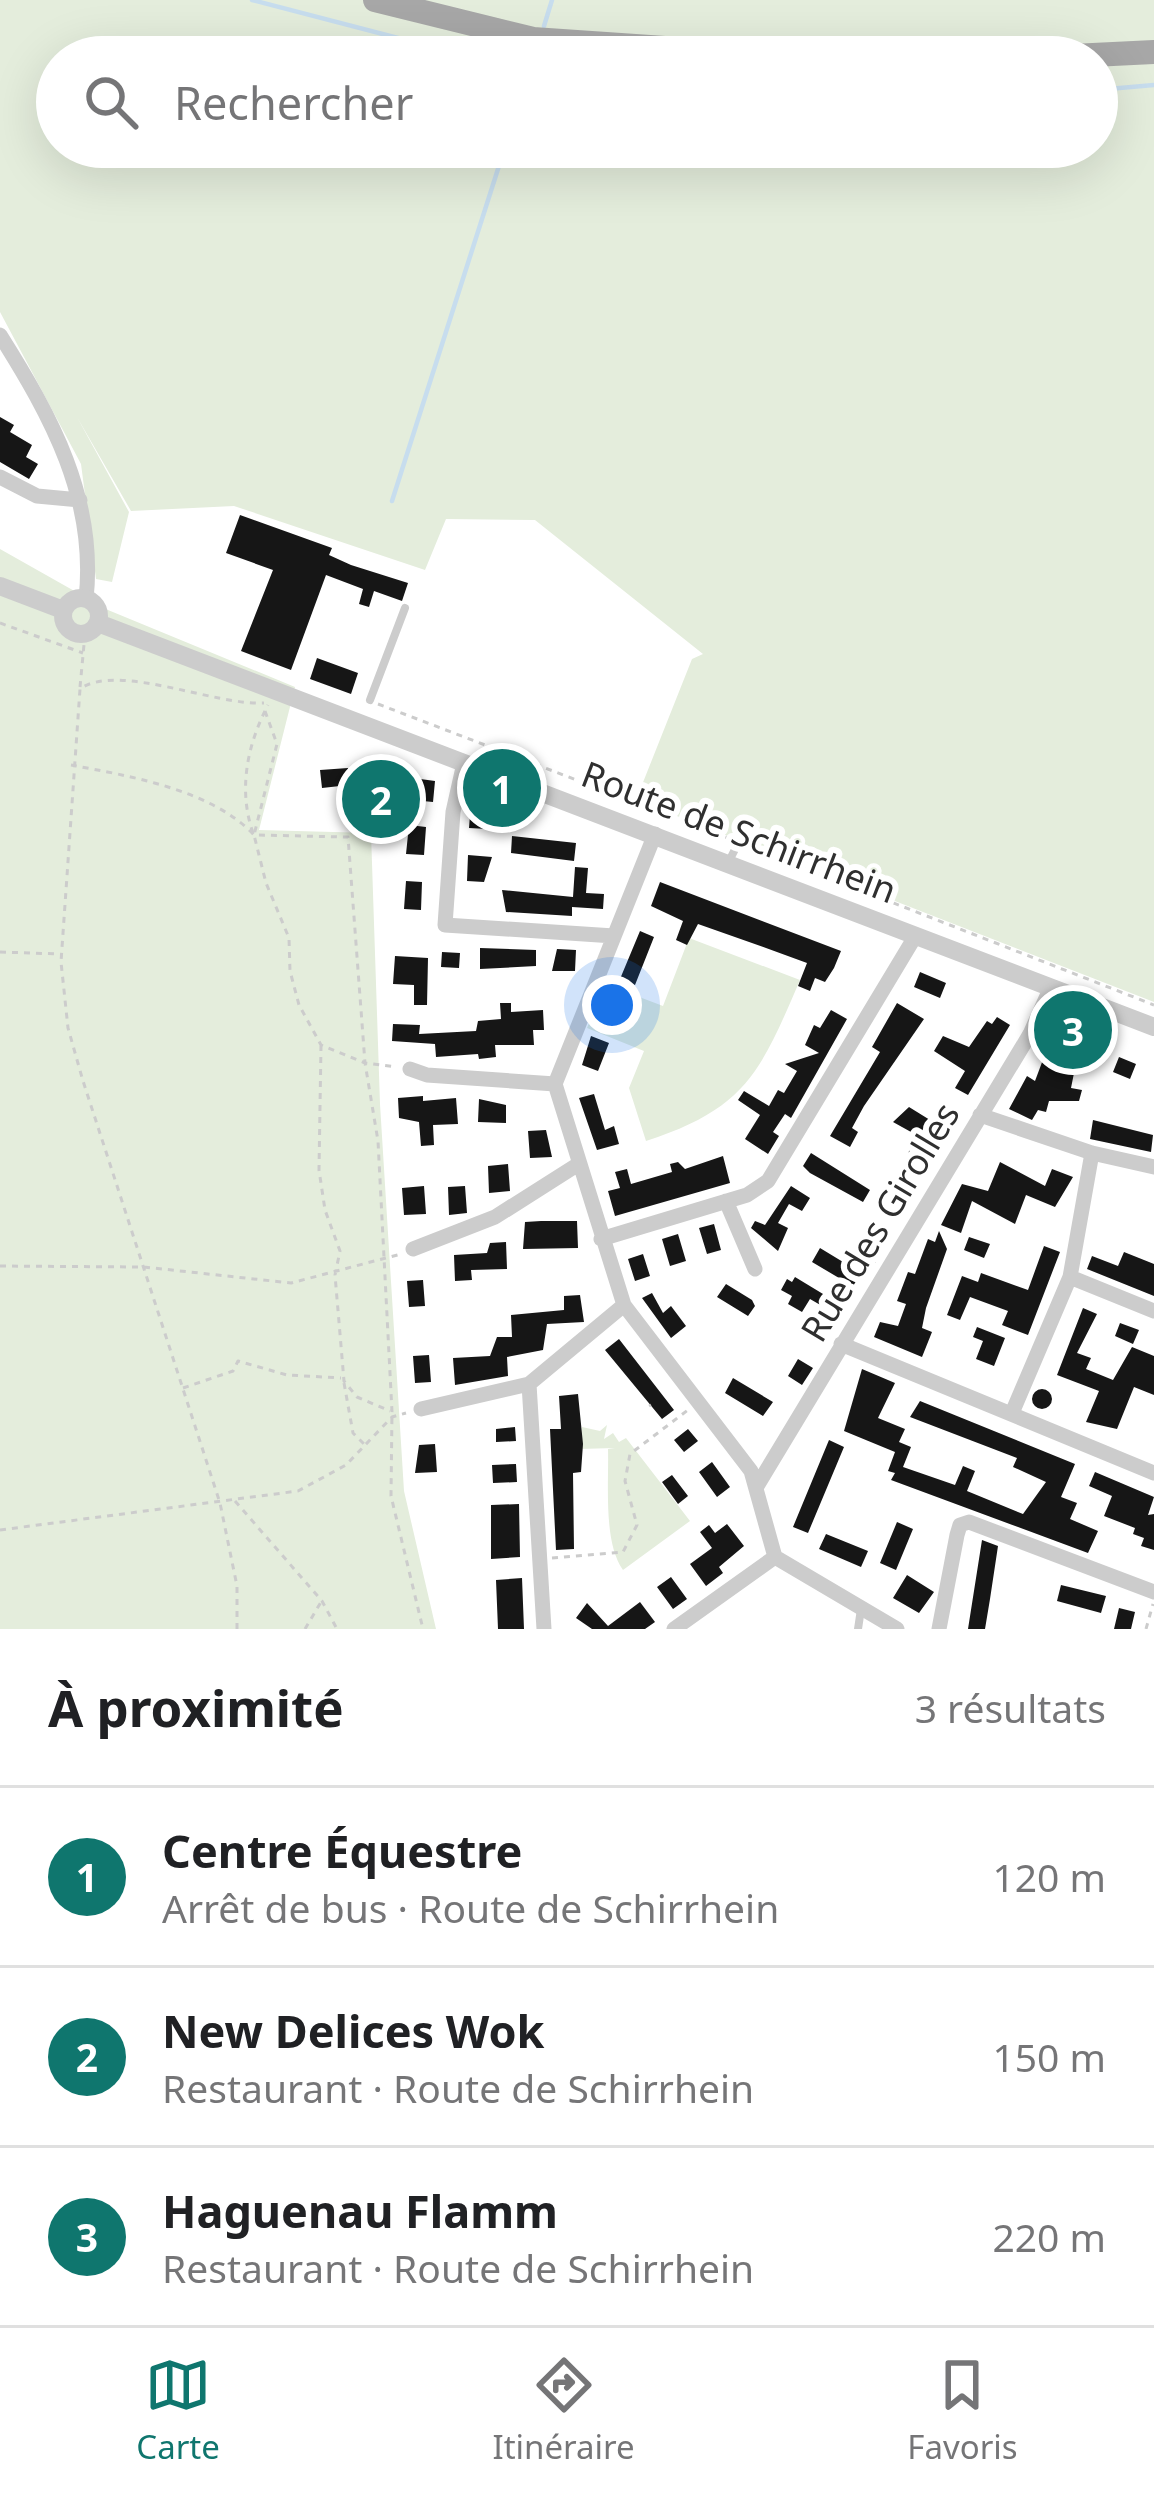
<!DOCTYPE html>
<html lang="fr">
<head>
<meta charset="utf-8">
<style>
  :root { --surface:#fff; --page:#f6f6f6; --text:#202124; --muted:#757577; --line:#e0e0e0; --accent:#0f766e }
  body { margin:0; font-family:"Noto Sans",sans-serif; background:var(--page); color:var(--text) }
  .you { position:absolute; left:612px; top:1005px; width:42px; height:42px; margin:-30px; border:9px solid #fff; border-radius:50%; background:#1a73e8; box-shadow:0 0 0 18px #1a73e833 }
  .badge { display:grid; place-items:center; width:78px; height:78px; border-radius:50%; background:var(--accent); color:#fff; font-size:39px; font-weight:700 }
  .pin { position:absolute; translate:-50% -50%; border:6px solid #fff; box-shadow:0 3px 12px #0006 }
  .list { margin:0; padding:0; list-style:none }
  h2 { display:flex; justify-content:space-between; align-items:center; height:156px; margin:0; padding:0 48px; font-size:51px }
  h2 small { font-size:39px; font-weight:400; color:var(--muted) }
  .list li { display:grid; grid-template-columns:78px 1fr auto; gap:36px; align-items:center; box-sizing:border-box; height:180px; padding:0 48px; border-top:3px solid var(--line) }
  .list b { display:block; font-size:45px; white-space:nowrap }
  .list p { margin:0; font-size:39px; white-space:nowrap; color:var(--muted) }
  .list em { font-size:39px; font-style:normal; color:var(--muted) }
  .icon { flex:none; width:66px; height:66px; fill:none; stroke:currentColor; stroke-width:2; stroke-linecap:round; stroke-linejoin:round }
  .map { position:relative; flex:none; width:1154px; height:1629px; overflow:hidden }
  .search { position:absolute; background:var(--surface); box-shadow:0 12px 48px #0002; left:36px; right:36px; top:36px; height:132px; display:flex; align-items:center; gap:30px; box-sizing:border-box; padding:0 42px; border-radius:66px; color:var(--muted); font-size:45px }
  .sheet { height:696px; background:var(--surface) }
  nav { display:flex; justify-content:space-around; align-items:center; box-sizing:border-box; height:168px; border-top:3px solid var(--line); background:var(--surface); font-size:33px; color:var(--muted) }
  nav a { display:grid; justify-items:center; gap:6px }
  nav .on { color:var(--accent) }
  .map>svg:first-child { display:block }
</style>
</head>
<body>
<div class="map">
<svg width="1154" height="1629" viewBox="0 0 1154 1629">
  <rect width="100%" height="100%" fill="#fff"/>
  <path fill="#e4eddc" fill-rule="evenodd" d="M0,0H1154V1002L636,800L692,659L703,654L535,520L446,519L425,570L234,506L131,511L77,417L129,512L112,582L96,579L81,464L0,312ZM57,57H1097V147H57Z
    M0,549L108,610L295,687L259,830L371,833L380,1104L404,1491L436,1629H0Z
    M689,938L800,980C760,1073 746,1108 646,1141L629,1088L644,1051L587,1028L605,984L663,1006Z
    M607,1425L604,1439L613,1433L619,1442L626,1438L690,1521L623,1570C603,1542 609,1484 608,1449L615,1448L579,1449L582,1427L600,1431Z"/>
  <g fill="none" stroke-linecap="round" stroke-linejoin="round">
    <path stroke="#c7ddee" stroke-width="4.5" d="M252,0L471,57
      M544,26L552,0
      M534,57L536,52
      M1097,90L1154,85
      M392,501L505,147"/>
  </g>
  <path fill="#161616" d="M0,417L14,425L10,432L32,445L26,457L38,464L29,479L0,462Z
    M240,515L332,548L329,555L351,565L408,583L402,601L374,591L369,607L359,604L363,589L326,575L291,670L241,651L273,570L226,553Z
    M317,658L358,673L351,694L310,679Z
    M348,768L349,785L322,788L320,770Z
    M413,778L435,781L433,802L402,799Z
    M471,802L489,803L488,829L469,828Z
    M409,825L426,827L424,855L406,854Z
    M512,836L576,843L574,861L511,853Z
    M468,855L492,857L484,882L467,881Z
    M575,867L588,868L586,893L604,894L603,909L572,907V916L506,912L502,890L573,897Z
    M406,881L422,882L421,910L404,909Z
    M660,882L841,951L834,968L825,982L815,978L810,991L798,986L807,963L766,948L698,924L687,945L676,940L683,921L651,906Z
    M640,931L654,937L635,985L620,979Z
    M480,948L536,950V966L480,969Z
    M557,949L576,950L575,971H552Z
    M442,952L460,953L459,968L441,967Z
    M395,956L428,958L427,1005H414V985L393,984Z
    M920,972L946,983L940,998L914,987Z
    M500,1003H511V1012L543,1010L544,1030H533L534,1045H495L496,1057L479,1059L478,1054L436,1057L435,1044L392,1041L393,1024L420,1025L419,1034L476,1031L478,1021L501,1019Z
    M897,1003L924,1019L864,1106L852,1128L858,1132L850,1147L830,1136L880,1052L872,1047Z
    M831,1010L847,1019L791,1118L785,1114L773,1132L779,1136L768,1154L745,1139L760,1115L738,1100L744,1091L769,1106L778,1090L784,1093L797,1071L785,1064L819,1053L805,1045L814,1025L820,1028Z
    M997,1017L1010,1025L968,1095L955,1088L965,1071L934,1051L943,1036L969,1047L987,1021L992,1024Z
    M591,1036L609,1043L598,1071L582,1065Z
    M1078,1040L1091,1045L1074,1073L1071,1088L1082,1090L1079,1101H1049L1046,1112L1038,1110L1032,1120L1009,1109L1027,1076L1035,1081L1044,1057L1064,1065Z
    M1119,1057L1136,1064L1130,1079L1113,1072Z
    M594,1094L605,1130L614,1126L619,1144L597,1150L579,1098Z
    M423,1096V1101L456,1098L458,1124L433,1125L434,1145L421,1146L419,1122L399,1118L398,1098Z
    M479,1099L506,1105V1123L478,1122Z
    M909,1107L930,1120L920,1137L893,1122Z
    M1093,1120L1153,1135L1151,1152L1090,1139Z
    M546,1130L552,1157L530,1158L528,1131Z
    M916,1140L937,1152L929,1165L908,1153Z
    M811,1153L870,1190L863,1202L810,1173L803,1166Z
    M723,1156L730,1183L615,1216L608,1191L620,1188L615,1172L627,1169L631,1184L672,1172L670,1164L678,1162L685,1169Z
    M1000,1162L1045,1186L1052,1169L1073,1177L1055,1207L1026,1195L1015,1224L972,1201L961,1233L941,1225L962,1184L988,1191Z
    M508,1164L510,1191L489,1193L488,1166Z
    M906,1178L920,1186L909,1204L896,1196Z
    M424,1186L426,1214L404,1215L402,1188Z
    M465,1186L467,1213L449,1215L448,1187Z
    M791,1186L810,1198L802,1211L789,1204L778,1223L788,1228L778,1251L751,1228L755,1221L765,1225Z
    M541,1221H577L578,1248L523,1249L525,1222Z
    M714,1224L721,1250L707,1254L699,1228Z
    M939,1231L947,1249L926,1308L922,1328L932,1332L922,1357L874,1337L880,1322L898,1326L906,1304L897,1301L908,1272L915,1274L928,1239L935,1242Z
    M678,1234L686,1261L670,1266L662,1239Z
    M969,1237L990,1244L984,1258L964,1250Z
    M506,1242L507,1269L471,1270L472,1280L455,1281L454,1255L487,1253L490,1243Z
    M1044,1246L1060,1252L1028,1335L1002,1325L1008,1311L970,1297L960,1320L947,1315L962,1276L978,1282L981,1273L1028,1290Z
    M859,1247L876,1261L864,1281L858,1278L836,1314L810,1299L802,1312L788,1304L792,1296L781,1290L787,1279L792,1282L795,1277L828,1297L839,1278L812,1262L820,1248L848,1265Z
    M1124,1252L1154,1264V1296L1087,1269L1092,1256L1118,1266Z
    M643,1254L650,1276L635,1281L628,1259Z
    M423,1280L425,1306L409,1307L407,1281Z
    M726,1284L752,1300L755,1306L748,1316L717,1297Z
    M652,1293L663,1313L671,1306L686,1326L671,1338L642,1298Z
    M580,1295L584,1322L547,1324L543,1350L507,1357L508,1376L455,1385L453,1358L490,1356L497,1337H512L511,1315L564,1310V1296Z
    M1083,1308L1097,1314L1077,1353L1091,1358L1086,1369L1113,1380L1132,1347L1154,1356V1395L1134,1387L1117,1429L1086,1422L1099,1391L1057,1375Z
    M1120,1323L1139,1330L1133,1344L1115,1336Z
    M977,1327L1005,1338L994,1366L976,1359L983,1341L973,1337Z
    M619,1339L674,1410L662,1419L605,1350Z
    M429,1355L431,1382L415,1383L413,1356Z
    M798,1359L813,1368L802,1385L788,1376Z
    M862,1369L895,1383L878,1418L905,1429L899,1442L911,1447L903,1467L955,1485L963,1466L975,1471L967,1491L1023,1514L1046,1482L1013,1467L1017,1458L910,1417L920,1401L1075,1464L1061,1497L1077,1503L1070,1519L1098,1531L1088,1553L891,1480L895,1473L888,1471L895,1452L844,1431Z
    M733,1378L773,1402L763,1416L725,1393Z
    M1032 1399a10 10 0 1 1 20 0a10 10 0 1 1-20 0Z
    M578,1394L583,1444L581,1472L573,1473L574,1549L556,1550L550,1429H561L559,1396Z
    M515,1427L516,1441L496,1442V1429Z
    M688,1429L698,1441L684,1452L674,1440Z
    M829,1440L844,1447L808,1533L793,1527Z
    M435,1444L437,1472L415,1473L419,1445Z
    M712,1462L730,1487L717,1497L699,1472Z
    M516,1464L517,1482L493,1483L492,1465Z
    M1095,1472L1154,1497L1148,1515L1154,1514V1550L1141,1546L1144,1538L1133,1534L1135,1528L1104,1516L1112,1496L1089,1486Z
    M672,1475L688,1496L678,1504L662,1482Z
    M519,1504L520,1557L491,1559V1505Z
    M897,1522L913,1529L896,1570L880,1563Z
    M727,1524L744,1546L719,1567L723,1573L706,1586L690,1564L712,1548L700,1532L709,1525L715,1533Z
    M826,1534L868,1551L861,1567L819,1549Z
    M982,1540L998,1546L990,1599L985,1629H968Z
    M907,1575L934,1592L919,1613L893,1598Z
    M671,1577L687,1599L673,1609L657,1587Z
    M522,1578L524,1629H498L496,1580Z
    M1061,1585L1106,1596L1101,1613L1057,1601Z
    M640,1602L655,1622L645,1629H592L576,1618L587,1603L608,1626Z
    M1119,1608L1135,1612L1131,1629H1114Z"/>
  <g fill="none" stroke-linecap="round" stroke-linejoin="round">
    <path stroke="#ccc" stroke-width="3" stroke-dasharray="6 6" stroke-linecap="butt" d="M0,623L83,653
      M80,687L85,634
      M378,704L728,838
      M265,711L277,744L254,835L266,883L289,938L290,971L299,1005L321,1045L365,1063L378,1141L392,1412L391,1496L423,1629
      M71,765C130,776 212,790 254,835L348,837L365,1063L397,1067
      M253,833C238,790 247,745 268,705
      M748,846L1154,1005
      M0,952L60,954
      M321,1045L319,1170L325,1210L340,1251L335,1275L344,1381L357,1397L390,1411
      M0,1266L144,1267L291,1283L401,1254
      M344,1383L353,1433L364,1444
      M183,1388L233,1371L238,1361L287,1375L341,1378
      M649,1406L651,1405
      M235,1501L322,1601L337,1629
      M0,1530L298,1491L346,1465L392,1417L406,1413
      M552,1558L623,1552L637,1525L625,1481L630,1454L688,1410
      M237,1629V1586L220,1503L83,1081L68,1028L61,962L80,689C117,662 216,706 264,703
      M305,1629L321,1602
      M1146,1629L1153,1604"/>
    <path stroke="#ccc" stroke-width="8" d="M370,700L405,608
      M728,863L749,822
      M858,1629L861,1609"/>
    <path stroke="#ccc" stroke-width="15" d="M0,335C51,416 97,499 86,599
      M0,477L37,496L80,500
      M464,763L453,812L445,925L614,936
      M655,834L555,1084L624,1305L751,1471L775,1557L897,1629
      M410,1069L427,1075L555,1084
      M980,1115L1092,1153L1154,1167
      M726,1201L755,1269
      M601,1239L747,1195L768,1181L916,935
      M413,1249L495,1217L577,1165
      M1070,1277L1154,1311
      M841,1344L1154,1473
      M529,1384L544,1629
      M421,1409L529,1384L624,1305
      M1012,1413L1070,1277L1092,1153
      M757,1486L1030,1034L1051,987
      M674,1629L775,1557
      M939,1629L957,1535L960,1525L969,1522L1154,1592"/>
    <path stroke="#ccc" stroke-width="18" d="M0,586L63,610
      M63 616a18 18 0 1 1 36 0a18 18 0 1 1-36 0Z
      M98,623L1154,1027"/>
    <path stroke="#a7a7a7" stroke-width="24" d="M375,0L533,39L796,57
      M1052,57L1154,52"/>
  </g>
  <g text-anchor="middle" stroke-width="12" stroke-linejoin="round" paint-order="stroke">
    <g font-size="36" fill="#2f2f2f" stroke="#fff">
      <text transform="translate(739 832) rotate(21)" y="13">Route de Schirrhein</text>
      <text transform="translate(880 1222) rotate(-59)" y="13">Rue des Girolles</text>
    </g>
  </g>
</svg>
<div class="you"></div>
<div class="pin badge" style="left:502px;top:788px">1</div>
<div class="pin badge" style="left:381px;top:799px">2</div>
<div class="pin badge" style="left:1073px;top:1030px">3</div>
<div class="search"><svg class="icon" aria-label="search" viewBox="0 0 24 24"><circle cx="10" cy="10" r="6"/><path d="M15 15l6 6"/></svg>Rechercher</div>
</div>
<section class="sheet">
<h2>À proximité<small>3 résultats</small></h2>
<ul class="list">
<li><span class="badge">1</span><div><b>Centre Équestre</b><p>Arrêt de bus · Route de Schirrhein</p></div><em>120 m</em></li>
<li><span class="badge">2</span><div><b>New Delices Wok</b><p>Restaurant · Route de Schirrhein</p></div><em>150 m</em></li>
<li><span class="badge">3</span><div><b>Haguenau Flamm</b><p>Restaurant · Route de Schirrhein</p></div><em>220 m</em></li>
</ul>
</section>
<nav>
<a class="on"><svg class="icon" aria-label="map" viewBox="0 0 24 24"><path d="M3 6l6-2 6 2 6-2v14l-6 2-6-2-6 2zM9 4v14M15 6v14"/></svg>Carte</a>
<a><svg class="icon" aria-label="directions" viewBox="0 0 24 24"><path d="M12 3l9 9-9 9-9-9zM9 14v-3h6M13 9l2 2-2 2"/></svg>Itinéraire</a>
<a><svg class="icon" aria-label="saved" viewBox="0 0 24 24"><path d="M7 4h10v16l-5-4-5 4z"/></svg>Favoris</a>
</nav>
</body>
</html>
